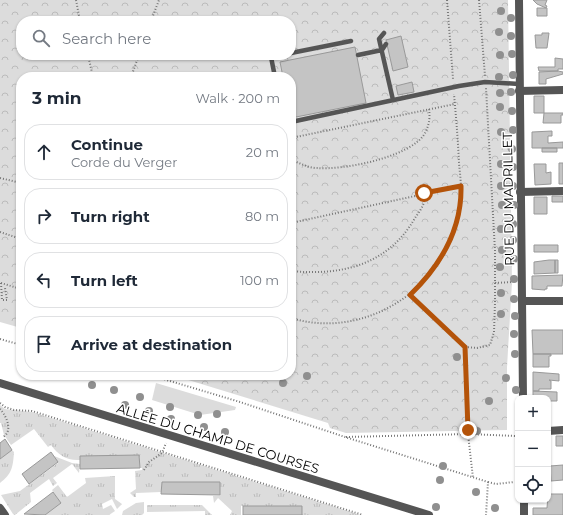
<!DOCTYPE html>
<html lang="en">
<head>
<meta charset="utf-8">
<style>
  :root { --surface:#fff; --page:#f6f6f7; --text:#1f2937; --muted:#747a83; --line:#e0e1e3 }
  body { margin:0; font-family:Montserrat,sans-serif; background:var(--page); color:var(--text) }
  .controls { position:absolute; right:12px; bottom:12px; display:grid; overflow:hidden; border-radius:8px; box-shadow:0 1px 3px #0004 }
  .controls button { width:36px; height:36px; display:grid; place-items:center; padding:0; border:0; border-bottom:1px solid var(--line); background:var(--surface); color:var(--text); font:20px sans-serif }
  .stop { position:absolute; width:12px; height:12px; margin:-9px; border:3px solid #b45309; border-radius:50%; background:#fff }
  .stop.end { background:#b45309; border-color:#fff; box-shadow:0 1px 4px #0008 }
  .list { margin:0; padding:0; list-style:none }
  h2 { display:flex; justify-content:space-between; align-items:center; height:52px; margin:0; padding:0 16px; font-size:17px }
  h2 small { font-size:13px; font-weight:400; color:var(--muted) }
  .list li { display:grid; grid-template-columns:26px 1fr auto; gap:12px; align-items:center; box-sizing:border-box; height:56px; margin:0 8px 8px; padding:0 8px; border:1px solid var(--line); border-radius:16px }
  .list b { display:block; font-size:15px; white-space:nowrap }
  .list p { margin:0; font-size:13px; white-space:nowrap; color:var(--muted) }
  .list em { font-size:13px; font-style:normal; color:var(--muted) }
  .icon { flex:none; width:22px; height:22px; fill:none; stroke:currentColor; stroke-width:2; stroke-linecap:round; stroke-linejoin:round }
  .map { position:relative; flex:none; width:563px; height:515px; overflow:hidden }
  .search { position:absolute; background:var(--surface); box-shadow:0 1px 3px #0004; left:16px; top:16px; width:280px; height:44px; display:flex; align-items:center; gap:10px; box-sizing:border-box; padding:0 14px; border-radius:16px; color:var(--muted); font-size:15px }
  .panel { position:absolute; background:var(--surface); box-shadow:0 1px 3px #0004; left:16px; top:72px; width:280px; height:308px; border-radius:16px }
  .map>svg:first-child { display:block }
</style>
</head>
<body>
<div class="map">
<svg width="563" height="515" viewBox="0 0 563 515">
  <defs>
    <pattern id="grass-tufts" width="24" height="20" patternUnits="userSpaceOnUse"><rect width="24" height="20" fill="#dcdcdc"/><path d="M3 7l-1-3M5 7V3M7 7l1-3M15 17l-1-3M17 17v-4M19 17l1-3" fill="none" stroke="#bbb"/></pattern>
    <pattern id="forest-crowns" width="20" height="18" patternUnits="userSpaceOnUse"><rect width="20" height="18" fill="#dcdcdc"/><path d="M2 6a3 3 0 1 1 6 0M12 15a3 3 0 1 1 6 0" fill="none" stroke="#bbb"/></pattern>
  </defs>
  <rect width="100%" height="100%" fill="#fff"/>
  <path fill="url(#grass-tufts)" d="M0,405L5,409L32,412L361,515H302V506H241V515H230L232,511L218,498L214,503L213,496H220V482H162L161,492L136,493V497H134L130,493L136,489L135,471L142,470V468H140L139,456H81L80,460C67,461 58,455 51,445L48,447L34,429L11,445L4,435L1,423H0Z
    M12,450L14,452C13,467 12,474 0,483V459Z
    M54,456L72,463L80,464L79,473L72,464L53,478L57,483L53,486L49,479L30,493L31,502L15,515L13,514L1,495L20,491L58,463Z
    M115,476V499L122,504L117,509L112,499L102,504L103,509L111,505L115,511L109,515H45L61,503L52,490L58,485L67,497L86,483L85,478Z
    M144,502V513L142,515H122L123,511L136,503Z
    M147,505H202L212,515H205V511L147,512Z"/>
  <path fill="url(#forest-crowns)" fill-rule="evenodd" d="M0,0H508L512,282L507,367V430L346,433L330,428L328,423L172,375H291V77H21V328L0,322ZM21,21H291V55H21Z"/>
  <path fill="#dcdcdc" d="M156,383L236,407L235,410L200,415L152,400Z"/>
  <path fill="#c4c4c4" stroke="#999" d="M533,0H547L545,5L547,6L546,8L537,4Z
    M537,8H547V16H537Z
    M542,33H549L547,48H536L535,35H542Z
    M401,36L408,67L393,71L386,40Z
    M355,47L366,103L291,118V77H283L280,62Z
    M555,58L563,59V69H558V71H539L538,67H555Z
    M558,71L563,72V74L546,79V84H539V72Z
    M412,82L414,92L398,95L396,86Z
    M534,96H544V113H534Z
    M544,113H563V115H561V123H543Z
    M552,131V136H548V143L563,142V148H532V132Z
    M542,148H557V152H542Z
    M559,163H563V184H559Z
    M534,164H546V173L551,172V184L535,185Z
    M552,196H563V202H552Z
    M534,197H547V214H534Z
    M534,245H558V252H534Z
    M549,260H555V273L534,274V262Z
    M555,260H558V273H555Z
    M563,275L562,286H547V289H545V290L532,289V276Z
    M532,330H563V354H533Z
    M533,354H551V356H549V367H533Z
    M533,372L559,374V381L549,380L551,381V389H539V391H533Z
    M533,391L557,392V401H550L549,408L548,398H533Z
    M556,436H563V446H556Z
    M5,439L12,450L0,459V443Z
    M51,452L58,462L29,484L22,474Z
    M139,455L140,468L80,469V456Z
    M563,465V480L551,481L550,466Z
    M162,482H220V495L161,494Z
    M53,492L61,503L45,515L24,514Z
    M548,494H563V515H533V508H547Z
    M243,506H302V515H243Z"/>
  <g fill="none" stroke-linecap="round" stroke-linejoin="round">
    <path stroke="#777" stroke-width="2" stroke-dasharray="1 2" stroke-linecap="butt" d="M76,0L80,21
      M447,0L453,79
      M479,0L485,76
      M151,21L159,0
      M88,55L93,77
      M131,77L139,55
      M291,138L455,104
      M291,160C300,163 308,168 317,168C344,170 396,159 417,142C427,135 431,121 429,109
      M0,178L21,183
      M291,223L461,186
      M0,232L21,239
      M291,271C342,276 388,265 415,218C420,211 427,201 425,193
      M1,283L2,300H7L5,288
      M1,283L21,289
      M495,283L513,282
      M411,295L465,347L468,434L473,478
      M291,318C370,342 454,282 461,200C462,188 460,175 459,163C458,140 456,117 454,94
      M0,339L21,345
      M465,347L477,348L490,345L494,332L495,303V251L486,88
      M150,375L240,402L345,437L488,482L486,515
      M0,403L5,407L14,410L32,411L363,515
      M0,409C5,414 11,426 7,433C6,435 4,436 3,438
      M346,437L468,434L515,436
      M144,470L149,462L162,453L166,443
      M488,482L496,484L514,482"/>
    <path stroke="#555" stroke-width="4.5" d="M384,33L379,39L393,100
      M291,53L351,41
      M358,55L382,50L386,44
      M275,77L271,57L281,55
      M291,122L459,86L485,82L519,84"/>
    <path stroke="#555" stroke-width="8" d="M519,91L563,90
      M520,192L563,191
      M522,301H563
      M0,383L429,515
      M548,431L563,430
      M0,508L5,515"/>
    <path stroke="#555" stroke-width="8" d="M519,0L523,398
      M524,500V515"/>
  </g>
  <g fill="#8f8f8f">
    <circle cx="501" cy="11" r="4"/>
    <circle cx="511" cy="18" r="4"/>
    <circle cx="499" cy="32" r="4"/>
    <circle cx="511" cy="36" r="4"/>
    <circle cx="512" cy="54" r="4"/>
    <circle cx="500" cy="55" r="4"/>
    <circle cx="513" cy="75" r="4"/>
    <circle cx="499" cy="77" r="4"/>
    <circle cx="511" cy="92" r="4"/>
    <circle cx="500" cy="93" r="4"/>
    <circle cx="500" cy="107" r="4"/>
    <circle cx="512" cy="111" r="4"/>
    <circle cx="513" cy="130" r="4"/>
    <circle cx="501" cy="132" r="4"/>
    <circle cx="512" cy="149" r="4"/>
    <circle cx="501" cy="164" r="4"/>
    <circle cx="513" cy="167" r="4"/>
    <circle cx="501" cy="186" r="4"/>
    <circle cx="513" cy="186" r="4"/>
    <circle cx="502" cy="205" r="4"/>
    <circle cx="514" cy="205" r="4"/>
    <circle cx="513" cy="224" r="4"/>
    <circle cx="501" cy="229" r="4"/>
    <circle cx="513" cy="240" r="4"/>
    <circle cx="502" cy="250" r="4"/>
    <circle cx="514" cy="259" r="4"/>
    <circle cx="500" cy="267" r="4"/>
    <circle cx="514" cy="279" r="4"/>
    <circle cx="501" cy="293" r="4"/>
    <circle cx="514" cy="299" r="4"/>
    <circle cx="501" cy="314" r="4"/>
    <circle cx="515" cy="316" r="4"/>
    <circle cx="514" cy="334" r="4"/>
    <circle cx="515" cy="354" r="4"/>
    <circle cx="457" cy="357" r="4"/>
    <circle cx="307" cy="376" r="4"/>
    <circle cx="506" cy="378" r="4"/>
    <circle cx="283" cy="383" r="4"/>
    <circle cx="92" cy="385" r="4"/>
    <circle cx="114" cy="390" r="4"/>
    <circle cx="516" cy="390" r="4"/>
    <circle cx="140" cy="397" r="4"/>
    <circle cx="489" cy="401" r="4"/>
    <circle cx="125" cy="405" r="4"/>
    <circle cx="170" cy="407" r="4"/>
    <circle cx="149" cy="411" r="4"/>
    <circle cx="217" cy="414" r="4"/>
    <circle cx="198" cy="415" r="4"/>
    <circle cx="171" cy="419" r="4"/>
    <circle cx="204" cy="427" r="4"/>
    <circle cx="477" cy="431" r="4"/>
    <circle cx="225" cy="432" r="4"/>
    <circle cx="443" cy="466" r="4"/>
    <circle cx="440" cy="480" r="4"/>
    <circle cx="476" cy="492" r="4"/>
    <circle cx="436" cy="507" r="4"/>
    <circle cx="495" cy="508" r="4"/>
  </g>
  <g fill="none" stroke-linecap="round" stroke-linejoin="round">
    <path stroke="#b45309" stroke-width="5" d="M424,193L461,186C462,229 441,265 410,295L465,347L468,430"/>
  </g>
  <g text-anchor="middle" stroke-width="3" stroke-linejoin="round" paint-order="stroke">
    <g font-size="13" fill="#000" stroke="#fff">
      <text transform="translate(508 199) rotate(-91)" y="5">RUE DU MADRILLET</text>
      <text transform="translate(218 438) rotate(17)" y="5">ALLÉE DU CHAMP DE COURSES</text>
    </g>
  </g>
</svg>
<div class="controls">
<button>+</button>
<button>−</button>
<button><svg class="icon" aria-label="locate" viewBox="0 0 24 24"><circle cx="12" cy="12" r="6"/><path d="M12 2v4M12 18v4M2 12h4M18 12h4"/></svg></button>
</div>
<div class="stop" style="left:424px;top:193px"></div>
<div class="stop end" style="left:468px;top:430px"></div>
<div class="search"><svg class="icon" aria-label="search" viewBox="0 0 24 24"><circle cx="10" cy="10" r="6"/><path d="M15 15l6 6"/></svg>Search here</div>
<section class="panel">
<h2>3 min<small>Walk · 200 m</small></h2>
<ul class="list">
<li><svg class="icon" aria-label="ahead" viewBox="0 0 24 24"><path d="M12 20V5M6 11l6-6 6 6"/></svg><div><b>Continue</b><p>Corde du Verger</p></div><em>20 m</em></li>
<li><svg class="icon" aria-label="right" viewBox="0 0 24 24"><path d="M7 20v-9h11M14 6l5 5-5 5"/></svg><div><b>Turn right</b></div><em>80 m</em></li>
<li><svg class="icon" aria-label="left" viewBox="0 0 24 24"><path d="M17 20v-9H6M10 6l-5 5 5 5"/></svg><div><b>Turn left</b></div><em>100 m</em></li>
<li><svg class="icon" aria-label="arrive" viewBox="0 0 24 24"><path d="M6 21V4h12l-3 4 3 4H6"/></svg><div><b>Arrive at destination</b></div></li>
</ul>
</section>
</div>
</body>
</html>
